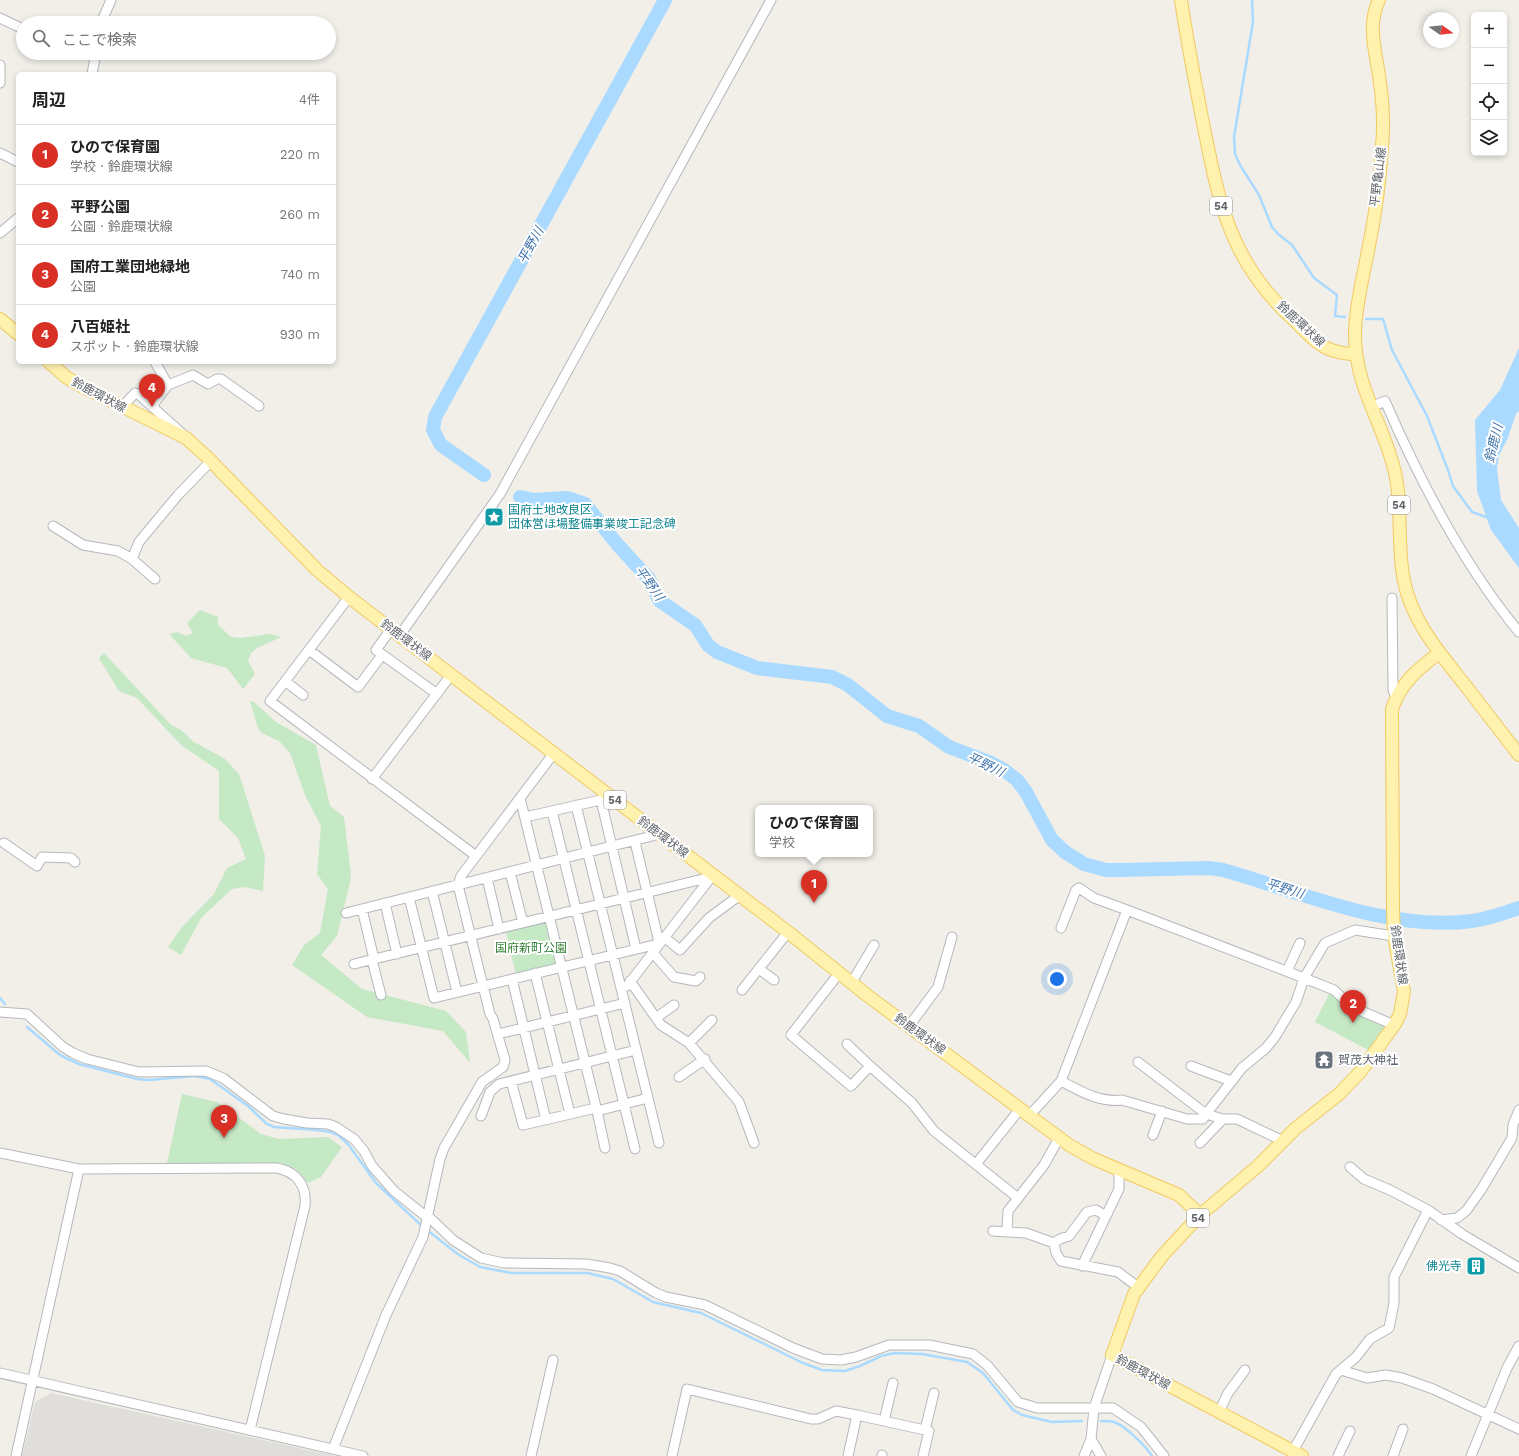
<!DOCTYPE html>
<html lang="ja">
<head>
<meta charset="utf-8">
<style>
  :root { --surface:#fff; --page:#f2f2f2; --text:#222; --muted:#767676; --line:#e0e0e0; --accent:#d93025 }
  body { margin:0; font-family:"Work Sans","Noto Sans JP",sans-serif; background:var(--page); color:var(--text) }
  .controls { position:absolute; right:12px; top:12px; display:grid; overflow:hidden; border-radius:6px; box-shadow:0 2px 6px #0003 }
  .controls button { width:36px; height:36px; display:grid; place-items:center; padding:0; border:0; border-bottom:1px solid var(--line); background:var(--surface); color:var(--text); font:20px sans-serif }
  .compass { position:absolute; left:1423px; top:12px; width:36px; height:36px; border-radius:50%; background:var(--surface); box-shadow:0 2px 6px #0003; rotate:104deg }
  .you { position:absolute; left:1057px; top:979px; width:14px; height:14px; margin:-10px; border:3px solid #fff; border-radius:50%; background:#1a73e8; box-shadow:0 0 0 6px #1a73e833 }
  .badge { display:grid; place-items:center; width:26px; height:26px; border-radius:50%; background:var(--accent); color:#fff; font-size:13px; font-weight:700 }
  .pin { position:absolute; translate:-50% -33px; filter:drop-shadow(0 1px 2px #0008) }
  .pin::after { content:''; position:absolute; top:21px; width:14px; height:12px; background:inherit; clip-path:polygon(0 0,100% 0,50% 100%) }
  .popup { position:absolute; left:755px; top:805px; width:118px; height:52px; box-sizing:border-box; display:grid; place-content:center; border-radius:6px; background:var(--surface); filter:drop-shadow(0 1px 3px #0005); font-size:13px; white-space:nowrap; color:var(--muted) }
  .popup b { font-size:15px; color:var(--text) }
  .popup::after { content:''; position:absolute; left:50%; top:100%; margin-left:-8px; border:8px solid transparent; border-top-color:var(--surface) }
  .list { margin:0; padding:0; list-style:none }
  h2 { display:flex; justify-content:space-between; align-items:center; height:52px; margin:0; padding:0 16px; font-size:17px }
  h2 small { font-size:13px; font-weight:400; color:var(--muted) }
  .list li { display:grid; grid-template-columns:26px 1fr auto; gap:12px; align-items:center; box-sizing:border-box; height:60px; padding:0 16px; border-top:1px solid var(--line) }
  .list b { display:block; font-size:15px; white-space:nowrap }
  .list p { margin:0; font-size:13px; white-space:nowrap; color:var(--muted) }
  .list em { font-size:13px; font-style:normal; color:var(--muted) }
  .icon { flex:none; width:22px; height:22px; fill:none; stroke:currentColor; stroke-width:2; stroke-linecap:round; stroke-linejoin:round }
  .map { position:relative; flex:none; width:1519px; height:1456px; overflow:hidden }
  .search { position:absolute; background:var(--surface); box-shadow:0 2px 6px #0003; left:16px; top:16px; width:320px; height:44px; display:flex; align-items:center; gap:10px; box-sizing:border-box; padding:0 14px; border-radius:22px; color:var(--muted); font-size:15px }
  .panel { position:absolute; background:var(--surface); box-shadow:0 2px 6px #0003; left:16px; top:72px; width:320px; height:292px; border-radius:6px }
  .map>svg:first-child { display:block }
</style>
</head>
<body>
<div class="map">
<svg width="1519" height="1456" viewBox="0 0 1519 1456">
  <rect width="100%" height="100%" fill="#f1efe8"/>
  <path fill="#e0deda" d="M51,1393L335,1456H22L35,1402Z"/>
  <path fill="#c5e8c5" d="M200,610L218,617V625L231,637L241,638L270,634L281,637L257,648L251,653L248,661L255,674L243,689L227,668L191,658L169,634L177,632L186,636L193,633L187,623Z
    M104,653L171,725L181,730L194,742L225,759L239,774L265,856L263,891L245,887L232,889L201,918L181,955L168,947L182,927L214,894L227,868L246,859L238,838L219,819V771L181,745L137,698L119,691L99,658Z
    M250,701L254,702L276,722L316,745L330,806L344,817L351,874L350,882L337,936L321,955L362,989L446,1011L466,1032L470,1063L443,1031L367,1017L292,965L304,945L320,933L328,889L317,874L321,826L305,795L290,753L279,741L262,733L258,728Z
    M544,922L547,924L557,964L516,975L506,932Z
    M1330,992L1391,1025L1372,1052L1315,1022Z
    M182,1094L217,1102L261,1134L279,1139L328,1137L342,1147L321,1177L308,1183L295,1169L281,1163H167Z"/>
  <path fill="#aadaff" d="M1519,348V411L1516,414L1507,440L1499,455L1497,469L1501,500L1519,528V568L1491,530L1477,491L1475,420L1500,390Z"/>
  <g fill="none" stroke-linecap="round" stroke-linejoin="round">
    <path stroke="#aadaff" stroke-width="2.5" d="M1252,0L1253,22L1234,137L1235,154L1240,165L1259,195L1272,227L1278,234L1292,245L1314,278L1337,295L1335,316L1345,317
      M1366,319H1383L1392,350L1427,416L1448,470L1453,486L1472,512L1489,518
      M0,998L5,1004
      M27,1027L60,1055L79,1064L137,1079L149,1080L195,1076L210,1079L248,1106L267,1124L274,1127L317,1130L331,1132L339,1136L348,1144L376,1183L423,1227
      M427,1230L459,1255L480,1267L511,1273H587L613,1279L653,1302L701,1313L803,1363L822,1370L845,1371L860,1366L881,1356L895,1353L922,1354L967,1362L983,1373L1013,1410L1022,1415L1052,1422L1082,1421
      M1101,1421C1105,1421 1110,1421 1114,1422C1124,1425 1146,1446 1152,1456"/>
    <path stroke="#aadaff" stroke-width="14" d="M484,475L441,445L433,430L435,417L665,0
      M520,497L535,500L567,498L585,504L617,544L649,579L660,601L695,625L708,645L717,652L757,668L832,677L848,685L887,716L919,726L949,747L989,762L1004,770L1017,780L1026,792L1052,840L1065,852L1084,864L1106,870H1120L1209,868L1223,870C1301,892 1390,932 1472,921C1488,919 1504,913 1519,908"/>
    <g stroke="#b5b8bc" stroke-width="11">
      <path id="minor" d="M0,18L23,29
        M101,23L111,0
        M0,65V83
        M92,74L96,53
        M0,153L18,162
        M0,233L18,218
        M168,385L193,375L208,384L217,379H221L259,406
        M152,406L168,385L155,362
        M122,407L135,393L138,394L184,435
        M1371,407L1385,401C1419,479 1465,567 1519,632
        M53,526L83,545L118,551L132,559L139,542L178,495L211,461
        M132,559L155,579
        M349,597L270,701L476,856
        M1392,598L1393,690L1396,698
        M391,629L376,650L437,694
        M400,635L500,494L771,0
        M309,650L358,687L382,655
        M285,681L303,695
        M372,779L451,675
        M520,798L597,1111L648,1098L576,805
        M601,800L636,949
        M552,811L635,1149
        M525,817L605,799
        M635,842L659,942
        M4,843L37,866L42,857L71,858L75,862
        M510,872L523,923
        M487,878L499,929
        M432,891L457,992
        M409,897L434,998L658,944
        M385,903L397,954
        M362,909L374,959
        M346,913L660,834
        M1061,928L1076,890L1079,888L1094,898L1127,910
        M664,937L680,950L709,918L740,895
        M653,953L674,977L696,981L700,977
        M372,960L381,995
        M354,964L711,877
        M759,969L774,980
        M1287,971L1300,943
        M840,972L791,1035L851,1086L870,1066L912,1103L934,1131L1018,1198
        M535,973L570,1114
        M512,979L546,1120
        M630,981L661,1025L689,1043L739,1102L754,1143
        M852,982L874,945
        M627,986L712,876
        M742,990L788,932
        M0,1012L27,1014L63,1047L73,1053L87,1059L139,1072L206,1071L223,1078L273,1116L284,1119L307,1123L328,1124L336,1127L354,1139L364,1151L372,1166L394,1191L424,1215L429,1217L453,1240L481,1258L504,1263L586,1264L610,1268L620,1271L656,1293L666,1297L705,1305L793,1348L822,1359L841,1360L856,1357L889,1345H929L973,1354L987,1365L1018,1402L1037,1408H1113L1141,1427L1164,1456
        M656,1018L674,1005
        M909,1026L938,987L952,937
        M498,1034L625,1003
        M689,1043L712,1020
        M847,1044L870,1066
        M1138,1062L1206,1114L1242,1068L1266,1048L1275,1037L1296,1002L1304,978L1325,943L1355,930L1394,936
        M1191,1066L1231,1081
        M679,1077L705,1059
        M511,1081L523,1125L596,1108
        M1061,1081C1080,1091 1100,1103 1122,1100L1187,1119H1203L1206,1114L1223,1119H1237L1283,1141
        M648,1098L659,1143
        M597,1111L605,1148
        M481,1116L490,1092L499,1084L636,1050
        M1029,1116L1061,1081L1127,910L1304,978L1334,990L1350,1005L1359,1010L1394,1025
        M1153,1135L1162,1111
        M1059,1138L1044,1165L1008,1211L1007,1232L1026,1233L1054,1243L1056,1253L1061,1261L1118,1272L1138,1287
        M1200,1143L1223,1119
        M0,1153L79,1169L277,1168C297,1172 307,1186 305,1206L250,1430
        M976,1164L1020,1109
        M1350,1167L1364,1179L1390,1190L1428,1210L1462,1234L1519,1268
        M1441,1220L1457,1218L1466,1211L1481,1190L1512,1138L1513,1125L1519,1110
        M993,1231L1007,1232
        M1054,1243L1060,1239L1069,1236L1087,1212L1096,1210L1106,1216
        M1082,1266L1119,1189V1170
        M1341,1370L1367,1378L1386,1375L1402,1378L1433,1389L1519,1429
        M0,1373L363,1456
        M1219,1412L1228,1393L1245,1370
        M857,1415L929,1431L923,1456
        M884,1421L893,1383
        M925,1430L934,1393
        M1091,1439L1101,1456
        M333,1449L386,1315L423,1237L440,1159L444,1148L482,1082L503,1067L505,1060L493,1019L490,1014L458,885L461,876L554,753
        M1293,1451L1336,1374L1356,1357L1370,1339L1389,1328L1394,1303V1277L1428,1210
        M16,1456L79,1169
        M531,1456L553,1360
        M672,1456L687,1389L811,1419H818L836,1411L857,1415L848,1456
        M882,1456V1455
        M1084,1456L1091,1439L1094,1408L1112,1355
        M1338,1456L1350,1431
        M1393,1456L1403,1429
        M1471,1456L1507,1368L1519,1346"/>
    </g>
    <g stroke="#f2c960" stroke-width="14">
      <path id="major" d="M1181,0C1187,41 1195,82 1203,123C1219,203 1230,262 1294,320C1304,330 1316,344 1329,349C1337,353 1347,353 1355,355
        M1379,0C1366,27 1377,55 1380,83C1383,104 1384,126 1382,147C1380,182 1375,217 1368,251C1363,277 1356,304 1355,331C1354,384 1380,417 1393,465C1404,503 1396,543 1404,581C1412,622 1440,653 1465,685C1483,708 1501,732 1519,755
        M0,319L18,334
        M49,362L66,377L81,386L186,438L207,457L317,570L349,597L788,932L868,996L1069,1145L1094,1159L1179,1195L1200,1215
        M1302,1456L1112,1355L1134,1294L1162,1256L1200,1215L1258,1166L1296,1128L1339,1094L1361,1071L1395,1024L1400,1014L1404,991L1394,936L1393,910L1392,709C1401,682 1418,669 1439,653"/>
    </g>
    <use href="#minor" stroke="#fff" stroke-width="9"/>
    <use href="#major" stroke="#fff2af" stroke-width="12"/>
  </g>
  <defs>
    <g id="sight-square" transform="scale(1)"><rect x="-9" y="-9" width="18" height="18" rx="4" fill="#0f9aa8" stroke="#fff"/><path d="M0-6L1.8-2.2L6-1.7L2.9 1.2L3.7 5.4L0 3.3L-3.7 5.4L-2.9 1.2L-6-1.7L-1.8-2.2Z" fill="#fff"/></g>
    <g id="temple-square" transform="scale(1)"><rect x="-9" y="-9" width="18" height="18" rx="4" fill="#6b7280" stroke="#fff"/><path d="M0-6L5-2H3V0L6.5 2.5H4V6H1.5V3h-3V6H-4V2.5H-6.5L-3 0V-2H-5Z" fill="#fff"/></g>
    <g id="building-square" transform="scale(1)"><rect x="-9" y="-9" width="18" height="18" rx="4" fill="#0f9aa8" stroke="#fff"/><path d="M-4-6H4V6H1V3H-1V6H-4ZM-2.5-4.3h1.7v1.8h-1.7ZM.8-4.3h1.7v1.8H.8ZM-2.5-1h1.7V.8h-1.7ZM.8-1h1.7V.8H.8Z" fill="#fff"/></g>
  </defs>
  <g fill-rule="evenodd">
    <use href="#sight-square" x="494" y="517"/>
    <use href="#temple-square" x="1324" y="1060"/>
    <use href="#building-square" x="1476" y="1266"/>
  </g>
  <g text-anchor="middle" stroke-width="4" stroke-linejoin="round" paint-order="stroke">
    <g fill="#fff" stroke="#8f9295" stroke-width="1">
      <rect x="1210" y="197" width="22" height="18" rx="3"/>
      <rect x="1388" y="496" width="22" height="18" rx="3"/>
      <rect x="604" y="791" width="22" height="18" rx="3"/>
      <rect x="1187" y="1209" width="22" height="18" rx="3"/>
    </g>
    <g font-size="11" font-weight="bold" fill="#5f6368">
      <text x="1221" y="210">54</text>
      <text x="1399" y="509">54</text>
      <text x="615" y="804">54</text>
      <text x="1198" y="1222">54</text>
    </g>
    <g font-size="12" fill="#5f6368" stroke="#fff">
      <text transform="translate(1378 177) rotate(-83)" y="4">平野亀山線</text>
      <text transform="translate(1301 324) rotate(43)" y="4">鈴鹿環状線</text>
      <text transform="translate(99 395) rotate(28)" y="4">鈴鹿環状線</text>
      <text transform="translate(406 640) rotate(37)" y="4">鈴鹿環状線</text>
      <text transform="translate(663 837) rotate(37)" y="4">鈴鹿環状線</text>
      <text transform="translate(1399 955) rotate(82)" y="4">鈴鹿環状線</text>
      <text transform="translate(920 1034) rotate(36)" y="4">鈴鹿環状線</text>
      <text transform="translate(1143 1372) rotate(28)" y="4">鈴鹿環状線</text>
    </g>
    <g font-size="12" fill="#0d838f" stroke="#fff" text-anchor="start">
      <text x="508" y="514">国府土地改良区<tspan x="508" dy="14">団体営ほ場整備事業竣工記念碑</tspan></text>
      <text x="1462" y="1270" text-anchor="end">佛光寺</text>
    </g>
    <g font-size="12" fill="#348238" stroke="#fff">
      <text x="531" y="952">国府新町公園</text>
    </g>
    <g font-size="12" fill="#5b616d" stroke="#fff" text-anchor="start">
      <text x="1338" y="1064">賀茂大神社</text>
    </g>
    <g font-size="13" font-style="italic" fill="#4174aa" stroke="#fff">
      <text transform="translate(530 245) rotate(-61)" y="5">平野川</text>
      <text transform="translate(1493 443) rotate(-76)" y="5">鈴鹿川</text>
      <text transform="translate(650 583) rotate(54)" y="5">平野川</text>
      <text transform="translate(986 764) rotate(26)" y="5">平野川</text>
      <text transform="translate(1285 888) rotate(17)" y="5">平野川</text>
    </g>
  </g>
</svg>
<div class="controls">
<button>+</button>
<button>−</button>
<button><svg class="icon" aria-label="locate" viewBox="0 0 24 24"><circle cx="12" cy="12" r="6"/><path d="M12 2v4M12 18v4M2 12h4M18 12h4"/></svg></button>
<button><svg class="icon" aria-label="layers" viewBox="0 0 24 24"><path d="M12 4l9 5-9 5-9-5zM3 14l9 5 9-5"/></svg></button>
</div>
<svg class="compass" viewBox="-18 -18 36 36"><path d="M0-13l5 13h-10z" fill="#e53935"/><path d="M0 13l5-13h-10z" fill="#767676"/></svg>
<div class="you"></div>
<div class="pin badge" style="left:814px;top:903px">1</div>
<div class="popup"><b>ひので保育園</b>学校</div>
<div class="pin badge" style="left:1353px;top:1023px">2</div>
<div class="pin badge" style="left:224px;top:1138px">3</div>
<div class="pin badge" style="left:152px;top:407px">4</div>
<div class="search"><svg class="icon" aria-label="search" viewBox="0 0 24 24"><circle cx="10" cy="10" r="6"/><path d="M15 15l6 6"/></svg>ここで検索</div>
<section class="panel">
<h2>周辺<small>4件</small></h2>
<ul class="list">
<li><span class="badge">1</span><div><b>ひので保育園</b><p>学校 · 鈴鹿環状線</p></div><em>220 m</em></li>
<li><span class="badge">2</span><div><b>平野公園</b><p>公園 · 鈴鹿環状線</p></div><em>260 m</em></li>
<li><span class="badge">3</span><div><b>国府工業団地緑地</b><p>公園</p></div><em>740 m</em></li>
<li><span class="badge">4</span><div><b>八百姫社</b><p>スポット · 鈴鹿環状線</p></div><em>930 m</em></li>
</ul>
</section>
</div>
</body>
</html>
